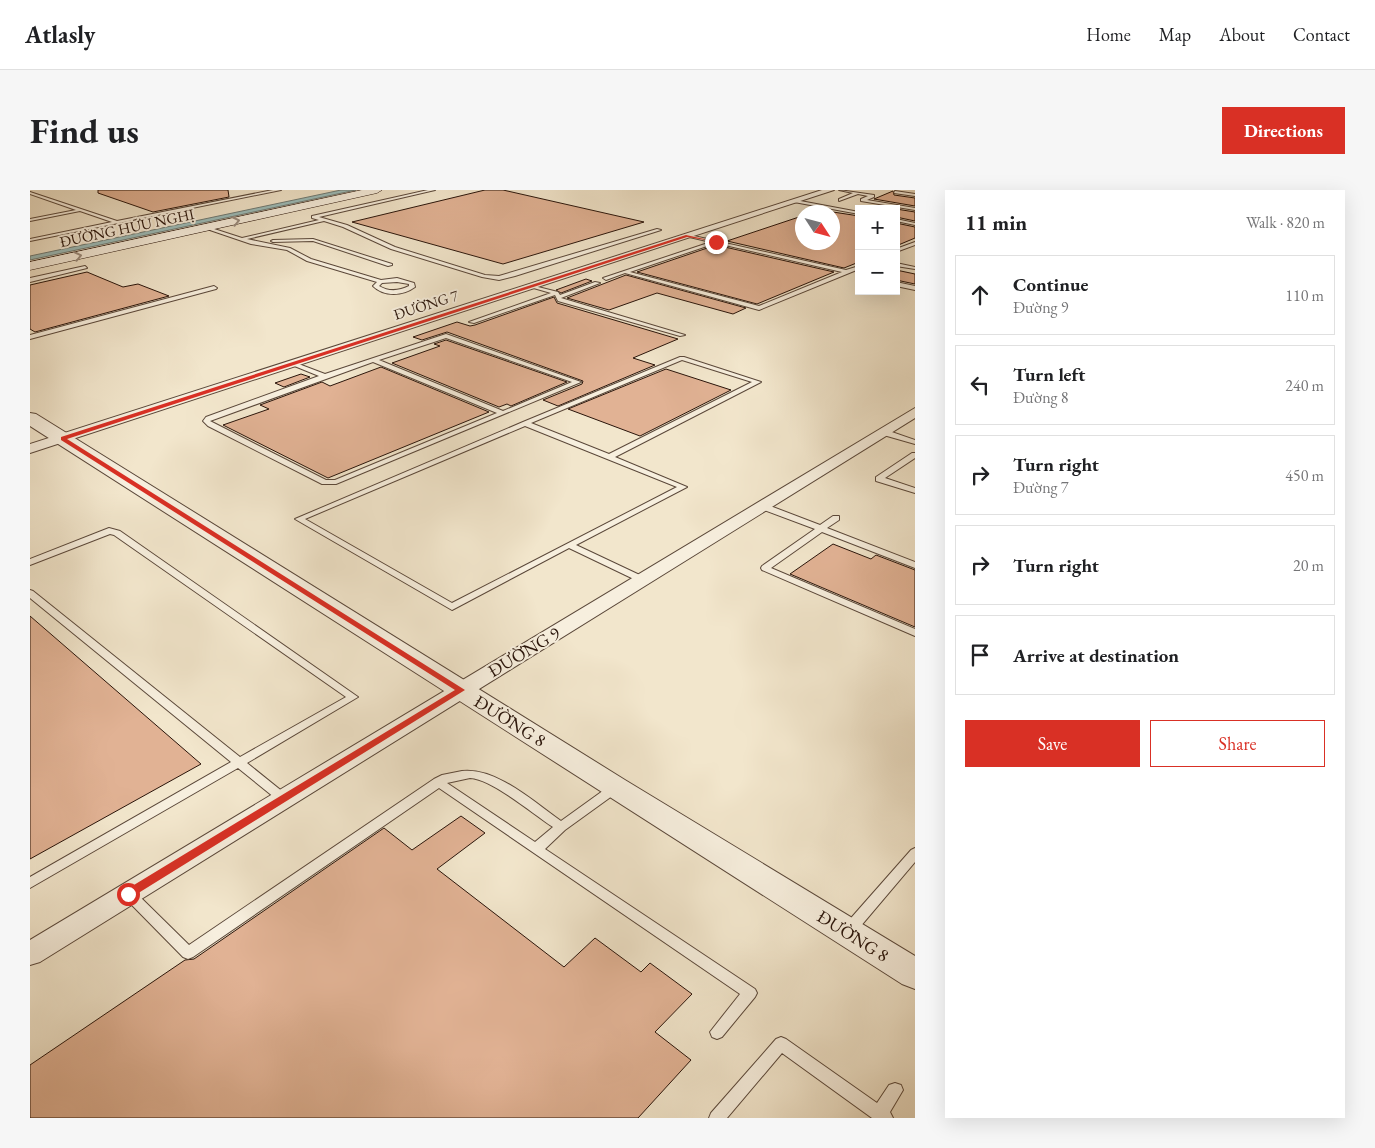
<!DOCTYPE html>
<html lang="en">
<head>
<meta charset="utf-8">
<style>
  :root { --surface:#fff; --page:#f6f6f6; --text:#202124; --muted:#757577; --line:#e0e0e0; --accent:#d93025 }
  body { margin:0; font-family:"EB Garamond",serif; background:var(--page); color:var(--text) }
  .controls { position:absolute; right:15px; top:15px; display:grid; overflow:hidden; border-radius:0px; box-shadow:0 5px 20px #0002 }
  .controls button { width:45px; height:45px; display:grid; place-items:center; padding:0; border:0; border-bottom:1px solid var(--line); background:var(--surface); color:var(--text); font:25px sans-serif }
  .compass { position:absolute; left:765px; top:15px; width:45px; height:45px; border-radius:50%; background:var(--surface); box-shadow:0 5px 20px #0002; rotate:126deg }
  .stop { position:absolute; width:15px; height:15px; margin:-11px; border:4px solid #d93025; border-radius:50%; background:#fff }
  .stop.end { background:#d93025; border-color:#fff; box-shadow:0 1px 5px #0008 }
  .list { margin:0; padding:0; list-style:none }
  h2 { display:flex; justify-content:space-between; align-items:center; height:65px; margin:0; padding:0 20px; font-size:21px }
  h2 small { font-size:16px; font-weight:400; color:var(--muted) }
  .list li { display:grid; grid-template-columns:32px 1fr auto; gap:15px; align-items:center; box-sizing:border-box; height:80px; margin:0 10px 10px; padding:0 10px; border:1px solid var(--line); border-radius:0px }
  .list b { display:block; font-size:19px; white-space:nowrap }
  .list p { margin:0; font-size:16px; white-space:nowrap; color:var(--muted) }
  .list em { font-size:16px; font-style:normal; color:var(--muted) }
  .actions { display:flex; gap:10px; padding:15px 20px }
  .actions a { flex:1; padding:11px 0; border:1px solid var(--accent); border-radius:0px; text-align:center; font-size:18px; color:var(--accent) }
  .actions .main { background:var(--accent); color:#fff }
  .icon { flex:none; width:28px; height:28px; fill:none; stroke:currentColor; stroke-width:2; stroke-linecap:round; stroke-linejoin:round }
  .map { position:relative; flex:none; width:885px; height:928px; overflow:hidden; border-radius:0px }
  header { display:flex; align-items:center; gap:30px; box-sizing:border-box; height:70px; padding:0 25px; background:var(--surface); border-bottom:1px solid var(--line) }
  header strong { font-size:24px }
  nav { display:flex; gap:28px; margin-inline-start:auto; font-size:18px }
  .intro { display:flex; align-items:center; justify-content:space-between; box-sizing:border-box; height:120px; padding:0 30px }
  h1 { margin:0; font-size:35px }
  .button { padding:12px 22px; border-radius:0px; background:var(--accent); color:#fff; font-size:18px; font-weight:700 }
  main { display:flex; gap:30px; padding:0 30px }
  aside { flex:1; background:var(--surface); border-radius:0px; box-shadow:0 5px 20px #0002 }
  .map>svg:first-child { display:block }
</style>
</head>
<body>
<header>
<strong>Atlasly</strong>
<nav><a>Home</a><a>Map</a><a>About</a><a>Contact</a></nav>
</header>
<div class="intro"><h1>Find us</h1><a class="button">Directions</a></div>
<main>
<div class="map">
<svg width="885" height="928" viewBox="0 0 885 928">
  <rect width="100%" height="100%" fill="#f2e6cc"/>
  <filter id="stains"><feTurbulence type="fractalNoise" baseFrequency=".004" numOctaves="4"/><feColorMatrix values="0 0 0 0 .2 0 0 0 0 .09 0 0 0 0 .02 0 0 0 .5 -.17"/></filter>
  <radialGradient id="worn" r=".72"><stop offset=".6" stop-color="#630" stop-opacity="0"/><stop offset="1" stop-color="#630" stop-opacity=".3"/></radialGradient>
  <path fill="#9cbebc" stroke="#6e7a75" d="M311,0H326L0,70V66Z"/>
  <path fill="#e1b294" stroke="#29140a" d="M68,0H198L199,7L123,22L68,3Z
    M455,0H473L614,32L473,74L322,32Z
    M863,1L864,5L885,8V16L844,9Z
    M866,19L885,22V31L866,27Z
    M790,20L829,26V72L814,78L697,51L772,26V52H802V22H782Z
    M866,33L885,37V48L866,56Z
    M686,55L804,82L727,114L607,82Z
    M866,80L885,84V94L866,90Z
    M57,82L93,97L108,94L139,106L5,142L0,139V95Z
    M596,85L716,118L703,124L627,103L579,120L537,108Z
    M556,89L562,91L531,103L526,100Z
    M524,107L527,113L648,149L603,168L625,175L528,216L513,210L552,194L553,191L417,142L392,150L383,147L427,132L440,136L445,135Z
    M416,150L537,192L481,216L477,214L469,217L362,173L410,156L404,154Z
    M351,177L459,222L298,288L193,235L239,219L230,215L292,192L300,196Z
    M636,179L701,200L610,246L538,219Z
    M271,184L280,187L254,197L245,193Z
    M803,354L841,369L846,365L885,380V437L760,384Z
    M0,426L171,574L0,669Z
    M431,626L455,643L407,679L534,777L565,748L611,782L620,773L662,804L625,842L661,870L608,928H0V875L155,770L164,769L354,638L382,660Z"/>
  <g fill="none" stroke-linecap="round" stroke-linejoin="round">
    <g stroke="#5b483a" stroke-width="2">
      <path id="service" d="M243,0H251L0,51V49L82,32L50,21L0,31V29L46,20L0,4V2L87,31Z
        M398,0H405L289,27L317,35L365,57L455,85L469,86L627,39L631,40L485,86L469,90L452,87L361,59L313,37L294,31L217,49L260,58L281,69L351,90L367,88L384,93L385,97C373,106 354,107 343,96L347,92L277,71L257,60L221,54L174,38L178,37L212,48L289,30L282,28V26ZM367,92L379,94V96C369,101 359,102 349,96L352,93Z
        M809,0L844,5V7L837,10L885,18V20L831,11V9L838,6L828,4L809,11V9L823,3Z
        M865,1L885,4V6L864,3Z
        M765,10L829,22V24L764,12Z
        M866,29L885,33V35L866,31Z
        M655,44L816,80L829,76V79L729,120L595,83L576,90L573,88L681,52L655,46ZM686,53L812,82L729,116L600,82Z
        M283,49L362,74V75L358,76L283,51L243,52L241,51L243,50Z
        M885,52V55L866,62V59Z
        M866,73L885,77V79L866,76Z
        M55,76L57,78L0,92V88Z
        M565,92L570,93L531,108L655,145L650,146L528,111L525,105L444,133L439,132L521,103L500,97V95L528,102L530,105Z
        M866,92L885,96V100L866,96Z
        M184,96L187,98L186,99L0,149V145Z
        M416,144L551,192L306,294H292L178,236L173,231L176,227L289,186L262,175V173H266L295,184ZM416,148L542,192L473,221L349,170ZM343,172L467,223L305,290H296L180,231Z
        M650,167H654L731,192L585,267L657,297L546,355L616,388L618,390L616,392H610L539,358L422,420L265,329L493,232ZM652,170L722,192L579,264L501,233ZM495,236L647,297L422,413L275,329Z
        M850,240H856L885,250V254L850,244Z
        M882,263H885V268L855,288L885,298V303L846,291V287Z
        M729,314H735L790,335L803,326H809V330L797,338L885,372V378L792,342L741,378L885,439V446L732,380L731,378L732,376L785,339L729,318Z
        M79,338L90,341L328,507L217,573L258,606L260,609L258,612H250L208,578L0,698V687L201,572L0,408V400L3,401L210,567L316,507L84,345L80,344L0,375V369Z
        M432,581C466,577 504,612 531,631L581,595H589L591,598L589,601L535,640L515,659L725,799L727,803L725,807L692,847L687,849L682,847L680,842L710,804L409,598L163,767L158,769L153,767L91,704L93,700L98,699L103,700L159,755L404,589L412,585ZM440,588C462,589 503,624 523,637L505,652L417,593Z
        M885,658V672L824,744L819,745L814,744L812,740L814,736L881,660Z
        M751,847L756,849L847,913L859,895L865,893L871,895L873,900L860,922L863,928H842L752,863L697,928H679L681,923L746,849Z"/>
    </g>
    <g stroke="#5b483a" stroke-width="2">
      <path id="minor" d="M792,0H804L0,263V254Z
        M885,218V228L10,772L0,775V750Z"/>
    </g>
    <g stroke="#5b483a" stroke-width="2">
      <path id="tertiary" d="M0,223L6,224L595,590L885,766V799L872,794L0,236Z"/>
    </g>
    <g stroke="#29140a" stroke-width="1">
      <path id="secondary" d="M332,0H352L347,3L0,80V72Z"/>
    </g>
    <use href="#service" fill="#f7efde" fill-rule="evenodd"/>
    <use href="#minor" fill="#f7efde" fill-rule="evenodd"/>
    <use href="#tertiary" fill="#f7efde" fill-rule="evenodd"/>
    <use href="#secondary" fill="#f7efde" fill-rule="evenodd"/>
  </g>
  <defs><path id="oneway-chevron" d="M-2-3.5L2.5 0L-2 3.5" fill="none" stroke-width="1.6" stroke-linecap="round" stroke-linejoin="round" transform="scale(1.25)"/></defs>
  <g stroke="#9a8c7f">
    <use href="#oneway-chevron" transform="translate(206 31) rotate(-12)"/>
    <use href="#oneway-chevron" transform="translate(48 66) rotate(-12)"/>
  </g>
  <path fill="#d93025" d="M656,45L688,52L657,47L37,249L435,500L102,707H94L93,704L94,701L425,500L31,250V247Z"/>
  <g text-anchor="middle" stroke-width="4" stroke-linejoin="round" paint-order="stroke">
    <g font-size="15" fill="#29140a" stroke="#f7efde">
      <text transform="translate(97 38) rotate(-12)" y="5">ĐƯỜNG HỮU NGHỊ</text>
      <text transform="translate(396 115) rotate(-18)" y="5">ĐƯỜNG 7</text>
    </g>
    <g font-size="18" fill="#29140a" stroke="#f7efde">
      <text transform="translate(494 462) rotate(-31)" y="6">ĐƯỜNG 9</text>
      <text transform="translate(480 531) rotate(32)" y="6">ĐƯỜNG 8</text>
      <text transform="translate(823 746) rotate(32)" y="6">ĐƯỜNG 8</text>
    </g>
  </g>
  <rect width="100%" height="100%" filter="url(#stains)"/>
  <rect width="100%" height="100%" fill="url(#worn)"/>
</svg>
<div class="controls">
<button>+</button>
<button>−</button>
</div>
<svg class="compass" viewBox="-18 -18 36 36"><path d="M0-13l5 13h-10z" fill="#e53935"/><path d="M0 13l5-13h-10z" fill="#757577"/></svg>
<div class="stop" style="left:98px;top:704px"></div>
<div class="stop end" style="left:686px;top:52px"></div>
</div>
<aside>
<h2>11 min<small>Walk · 820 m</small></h2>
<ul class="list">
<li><svg class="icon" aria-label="ahead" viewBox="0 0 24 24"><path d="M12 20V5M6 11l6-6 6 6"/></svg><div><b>Continue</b><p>Đường 9</p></div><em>110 m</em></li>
<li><svg class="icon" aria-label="left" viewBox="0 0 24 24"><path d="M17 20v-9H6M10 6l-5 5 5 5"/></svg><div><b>Turn left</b><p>Đường 8</p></div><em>240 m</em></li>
<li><svg class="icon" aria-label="right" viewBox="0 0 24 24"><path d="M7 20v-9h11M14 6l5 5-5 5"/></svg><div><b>Turn right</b><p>Đường 7</p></div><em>450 m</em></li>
<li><svg class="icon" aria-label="right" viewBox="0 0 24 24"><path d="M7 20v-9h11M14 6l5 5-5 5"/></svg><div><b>Turn right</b></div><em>20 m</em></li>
<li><svg class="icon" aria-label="arrive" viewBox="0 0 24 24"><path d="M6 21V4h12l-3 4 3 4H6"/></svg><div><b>Arrive at destination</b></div></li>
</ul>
<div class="actions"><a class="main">Save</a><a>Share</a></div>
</aside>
</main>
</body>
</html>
